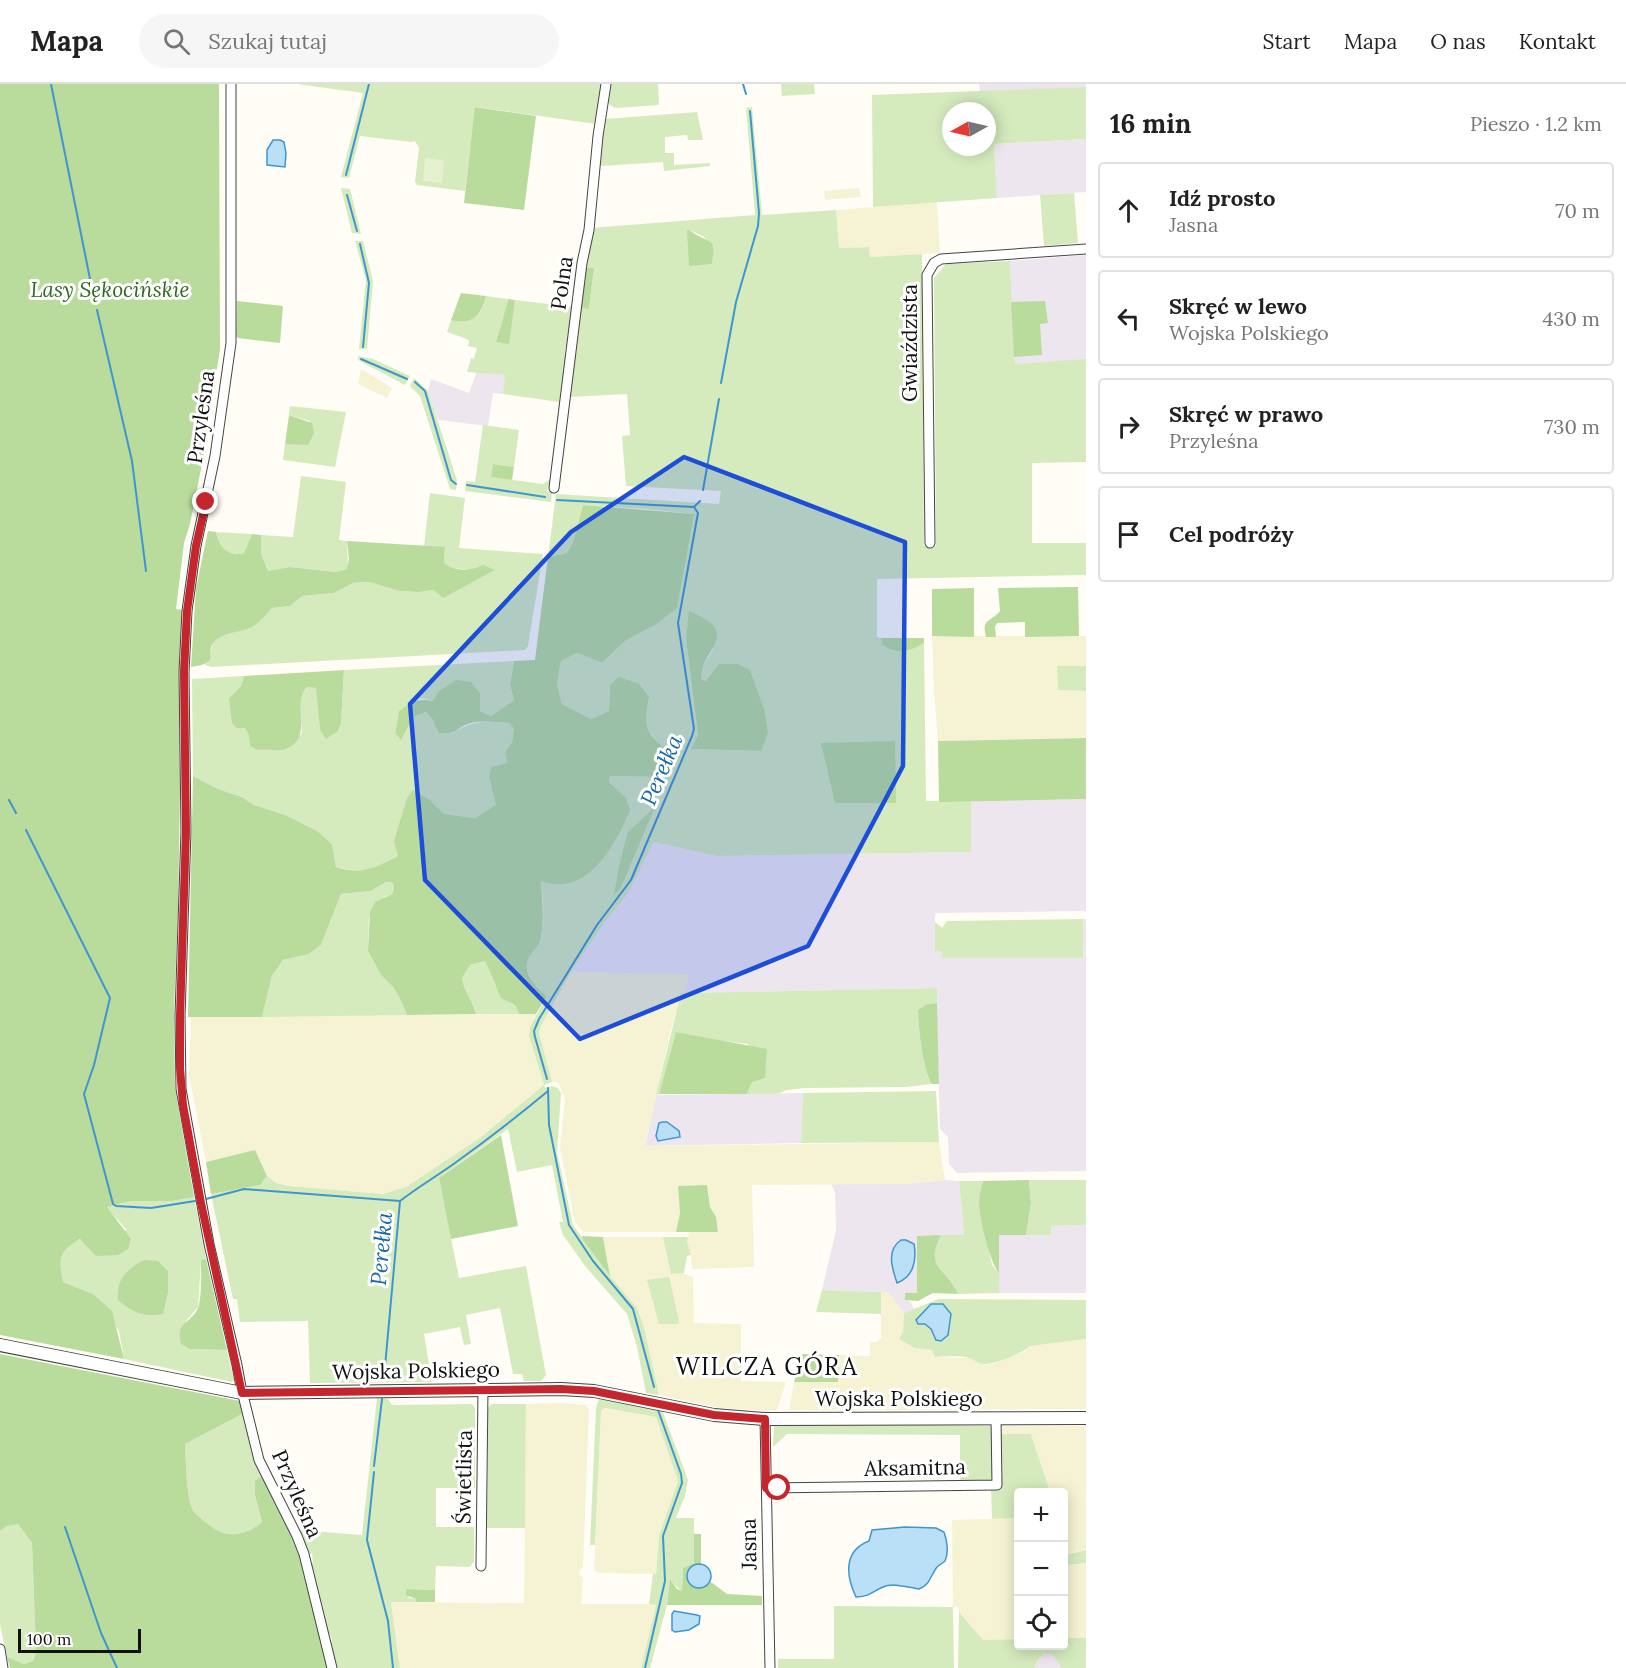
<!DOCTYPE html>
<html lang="pl">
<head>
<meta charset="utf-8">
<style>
  :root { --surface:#fff; --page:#f6f6f6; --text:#222; --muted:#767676; --line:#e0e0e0 }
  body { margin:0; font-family:Lora,serif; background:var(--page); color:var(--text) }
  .controls { position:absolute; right:18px; bottom:18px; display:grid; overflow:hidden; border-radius:6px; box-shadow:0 3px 15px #0003 }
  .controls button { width:54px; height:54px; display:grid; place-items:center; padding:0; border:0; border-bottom:2px solid var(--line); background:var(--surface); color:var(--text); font:30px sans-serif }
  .compass { position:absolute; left:942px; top:18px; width:54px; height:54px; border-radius:50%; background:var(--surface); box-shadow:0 3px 15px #0003; rotate:262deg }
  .scale { position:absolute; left:18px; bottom:15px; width:123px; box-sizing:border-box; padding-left:6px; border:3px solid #111; border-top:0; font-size:16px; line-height:21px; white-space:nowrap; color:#111; -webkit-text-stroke:4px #fff; paint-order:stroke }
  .stop { position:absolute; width:18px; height:18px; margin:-14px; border:4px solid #c4262e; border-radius:50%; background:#fff }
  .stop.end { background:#c4262e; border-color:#fff; box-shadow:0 2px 6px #0008 }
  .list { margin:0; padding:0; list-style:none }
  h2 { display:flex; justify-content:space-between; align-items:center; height:78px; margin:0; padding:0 24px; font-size:26px }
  h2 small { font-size:20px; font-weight:400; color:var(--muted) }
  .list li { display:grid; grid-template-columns:39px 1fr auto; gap:18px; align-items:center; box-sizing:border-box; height:96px; margin:0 12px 12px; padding:0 12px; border:2px solid var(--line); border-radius:6px }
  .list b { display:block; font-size:22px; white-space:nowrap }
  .list p { margin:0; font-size:20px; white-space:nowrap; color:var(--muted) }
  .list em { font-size:20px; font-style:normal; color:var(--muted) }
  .icon { flex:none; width:33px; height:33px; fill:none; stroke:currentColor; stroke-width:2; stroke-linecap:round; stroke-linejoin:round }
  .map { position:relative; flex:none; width:1086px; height:1584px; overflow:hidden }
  header { display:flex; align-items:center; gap:36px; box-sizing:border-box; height:84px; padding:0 30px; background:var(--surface); border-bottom:2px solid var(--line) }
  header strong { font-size:28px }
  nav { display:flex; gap:33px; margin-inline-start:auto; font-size:21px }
  .search { width:420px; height:54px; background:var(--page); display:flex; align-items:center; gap:15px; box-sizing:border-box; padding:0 21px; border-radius:33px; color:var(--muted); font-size:22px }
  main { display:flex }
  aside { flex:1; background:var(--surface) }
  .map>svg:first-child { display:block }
</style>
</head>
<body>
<header>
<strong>Mapa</strong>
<div class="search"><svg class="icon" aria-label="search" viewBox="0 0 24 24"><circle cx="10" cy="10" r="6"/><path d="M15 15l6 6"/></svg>Szukaj tutaj</div>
<nav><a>Start</a><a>Mapa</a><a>O nas</a><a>Kontakt</a></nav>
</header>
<main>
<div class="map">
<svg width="1086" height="1584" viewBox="0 0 1086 1584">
  <rect width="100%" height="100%" fill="#fffdf5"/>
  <path fill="#eee6ef" d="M979,0H1086V3L980,8Z
    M1086,55V108L997,114L994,60Z
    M1086,171V337L1015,280L1010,177Z
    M477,287L506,291L503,310L493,309L488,342L438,336L428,307L431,295L469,309Z
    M1086,715V827L936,829L935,833V866H942L943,874H1083V835H1086V1087L957,1089L949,1080L948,1053L940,1045L936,904L684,909L689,891L571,888L605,838L627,811L654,758L716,772L971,768V717Z
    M803,1009L801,1059L645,1062L656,1011Z
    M945,1096L959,1097L964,1151L917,1210L906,1209V1216L911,1218L914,1225L904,1229L888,1208L822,1206L836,1146L835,1108L831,1100H905Z
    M1086,1141V1209H999V1151H1051V1142Z
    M1044,1570H1052L1062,1584H1035L1036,1578Z"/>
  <path fill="#f6f3d4" d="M859,104L861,113L825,116L824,107Z
    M937,118L940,169L870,173L869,163L839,164L836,126Z
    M361,285L392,304L387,314L358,300Z
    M932,552H1086V582H1057L1058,606L1086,607V654L938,657L934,609Z
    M571,888L689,890L684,909L681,910L670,949L645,1062L939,1058L945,1096L905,1100L752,1101L754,1183L692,1185L691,1171L687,1157L689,1148H718L716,1133L710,1123L707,1101L678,1102L680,1129L676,1148H584L575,1138L560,1064L565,1015L559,1000L557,998H552L539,949L541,942Z
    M536,930L530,943L529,952L544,1001L481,1053L406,1103L384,1110L289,1102L276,1099L267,1092L255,1067L206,1078L189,991L191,932Z
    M603,1153H663L671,1189L679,1188L693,1193L694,1239L741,1240V1297L786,1298L778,1324L775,1327L720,1324L659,1311L644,1243L637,1224L610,1192Z
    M881,1208H888L904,1229L903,1248L915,1264L932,1266L936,1273L970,1274L985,1281L996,1279L1003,1274L1024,1268L1030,1262L1086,1255V1325L789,1326L794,1298H838L839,1271L870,1272V1258H877L881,1254Z
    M557,1319L586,1321L589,1325L583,1483L578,1489L583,1494L581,1520H656L641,1584H400L391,1518L524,1519L526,1320Z
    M604,1324L656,1333L678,1397L659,1452L656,1490L599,1489L594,1486L601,1327Z
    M999,1342H1086V1466L1074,1468L1067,1481L1086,1479V1554H1064V1408H1050L1031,1350H999Z
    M1018,1434V1555L983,1556L959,1528L958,1523H953L952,1436Z"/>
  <path fill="#d5ebbd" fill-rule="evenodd" d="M297,0H601L596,40L476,23L465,107L417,101L415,98L419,64L415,57L411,58L360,52L349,94L341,93L363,9Z
    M609,0H658L659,21L616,24L611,22L607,17Z
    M781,0H814L815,10L782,12Z
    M1086,3V55L994,60L997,114L873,123L872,11ZM951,27H987V63H951Z
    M752,23L762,131L836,126L839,164L869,163L870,173L922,170L924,462H936L934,194L946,180L1010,177L1015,280L1086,275V378L1032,379V459H1086V491L877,495V553L881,554L882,561C897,572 910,567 924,559L926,717H971V768L716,772L654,758L627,811L605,838L571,888L541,942L539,949L552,998L544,1001L545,1004L552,1002L558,1004L561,1009L557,1068L573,1141L610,1192L637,1224L644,1243L659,1311L646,1309L637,1263L627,1230L585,1182L563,1151L559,1138H563L552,1081L517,1088L508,1045L439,1094L459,1194L526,1182L546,1291L541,1297H524L522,1290H513L500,1224L466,1231L471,1260L464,1261L460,1243L424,1250L432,1298L310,1299L308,1237L240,1238L237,1215H233L211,1110L260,1101L267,1092L276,1099L289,1102L383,1110L406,1103L481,1053L544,1001L529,952L530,943L547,912C536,903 521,889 529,872C532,867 538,863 540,857C545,838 543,816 541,796L616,706L609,698L610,692L657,693L663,702L679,665L669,667C644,647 644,644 649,613L610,602L609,627L591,635L562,620L557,600L561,577L577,569L602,579L625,557L655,541L694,430L646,425L583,421L573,458L567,469L548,473L556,410L719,420L721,407L626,402L622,352L630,351L627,310L570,313L580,224L589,225L594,184H585L591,144L755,131L746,24ZM687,145L703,152L714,163L712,180ZM690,527L713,565L701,586L700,595L706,597L710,593L761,667L692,665L698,651L686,555Z
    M697,28L703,56H688L687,51L665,53V69H674V81L710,79V82L664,87L663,78L602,82L599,79L603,37L605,35Z
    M341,104L350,105L361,150L352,149Z
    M1074,109L1078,159L1044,162L1040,111Z
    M355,157H363L373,197L367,265H359L366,196Z
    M486,212L508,215L506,222L508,260L515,216L574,223L569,259L565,264L566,272L559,318L503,310L505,291L467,288L471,274L474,275L477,264L468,262L469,257L467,255L447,248L451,236C471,242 483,232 486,212Z
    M358,272L373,275L410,292L405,301L358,276Z
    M414,294L428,307L457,396L456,406L450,405L420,312L410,302Z
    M290,322L346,328L335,383L283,376L285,360L289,359L310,337L289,331Z
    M483,341L519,346L514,383L493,380L491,393L543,400L550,395L547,407L552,409L551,418L465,407L466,397L475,398Z
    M301,392L346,398L339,456L347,457L348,485L336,488L290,483L268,487L261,469V451L293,453Z
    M430,409L465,414L459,464L543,470L528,562L525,566L212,583L205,581C215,574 207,559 219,553C244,542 252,547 272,524L290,522L302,512L334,509L353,499L369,498L399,507L419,508L434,506L473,486L451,484L444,479L445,464L424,462Z
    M216,448L252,450L244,469C228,474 219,462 216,448Z
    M514,577L510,601L514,616L491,632L480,627V609L471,598L433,617L422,614L412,617L399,627L395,649L401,655L413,632L426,628L433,636L452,649C475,636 483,637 509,639L514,645L512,658L505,668L507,679L489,693L497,721L475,734L444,730L431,717C424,729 406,766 397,773C380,787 356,789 336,783L332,760L317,747L254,721L242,713L218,705L193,692L192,595L244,592L241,602L229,614L258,666L270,664L283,666L302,649C301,633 296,615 307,603L317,604L320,646L326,654L338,647L341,640L344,586Z
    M1057,582H1086V607L1058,606Z
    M386,798L393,799L394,805L392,810L384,813L369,834L368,867L381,891L394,904L403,918L407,931L262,933L272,892L283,876L309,870L321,861L341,810L371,807Z
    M1083,835V874H942V867H935V838L942,844L947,837Z
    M485,877C493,894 497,915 516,922L519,930H476C473,917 464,908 462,894L470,881Z
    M937,904V919L927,920L918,927C918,943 923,987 932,1000L906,1003L805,1004L787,1006L777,1010H747L752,998L748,960L722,957L676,948L659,1010L656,1011L681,909Z
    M936,1007L939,1058L801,1059L803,1009Z
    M1029,1096H1086V1141L1051,1142V1151H1026L1031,1119Z
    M959,1097H983L979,1116L992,1181L999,1190V1209L958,1210C946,1182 924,1186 941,1151H964Z
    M194,1113L206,1175L201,1177L198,1223L186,1237L190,1265L227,1266L234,1296L232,1298L124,1275L119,1247L93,1210L63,1198C62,1192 59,1185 59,1179C59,1152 107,1150 127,1146L106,1123L131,1117H172Z
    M663,1153H688L687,1157L691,1171L687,1172L684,1189L671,1190Z
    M669,1193L679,1237L678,1240H659L647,1196Z
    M822,1206L881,1208V1230L816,1228Z
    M939,1215L1086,1216V1255L1030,1262C1023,1269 992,1282 982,1280C977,1279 974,1275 969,1274C960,1271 946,1273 935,1273L932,1266L915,1264L899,1255L903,1248L904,1229Z
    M377,1314L388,1315L392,1321L472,1320L475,1324V1404H436V1443H474V1478L469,1483L436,1482L435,1506L407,1505L409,1514L416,1515V1518H391L400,1584H336L330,1561L332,1556L330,1550L326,1548L309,1482L313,1478L312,1470L307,1469L298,1446L362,1451Z
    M599,1315L662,1326L688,1396L685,1412L676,1434H694V1479L683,1484L682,1508L670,1496L667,1521L650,1584H641L656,1521L649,1520L653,1490H656L659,1452L678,1397L656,1333L605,1324L601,1327L595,1461H590L596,1324Z
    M491,1320H526L525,1444H487L488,1324Z
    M244,1329L263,1391L255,1411L262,1438C241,1455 222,1454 203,1436C200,1433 195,1430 193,1426C186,1414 186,1375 185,1360Z
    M802,1339L992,1342L993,1396L991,1397L960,1398V1351L787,1350L773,1363L774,1342L801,1340Z
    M999,1350H1031L1050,1408H1018V1434L992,1435L991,1405H999Z
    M18,1440L32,1459L36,1568L33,1577L24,1580L7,1573L0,1540V1447L7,1442Z
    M1086,1466V1479L1067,1481L1064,1478L1066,1471Z
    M834,1522L953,1523L954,1584H778V1575H834Z
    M959,1528L983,1556L1018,1555V1562H1064V1554H1086V1584H1062L1052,1570H1044L1036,1578L1035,1584H958Z"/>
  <path fill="#b9dc9c" d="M0,0H219L220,265L203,375L190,440L184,459L176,525L183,526L178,829L174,924L175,1004L194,1113L172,1117H131L107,1123L131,1155L128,1165L118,1171L96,1172L80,1155C58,1168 58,1174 63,1198L93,1210L112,1227L124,1275L0,1251Z
    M475,23L536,32L524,126L464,119Z
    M687,145C690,146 692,148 695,150C714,161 716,154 712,180L689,182Z
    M585,184H594L589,225L580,224Z
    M461,209L486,212C482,232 471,242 451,236Z
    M508,215L515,216L509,260L496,258L502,239Z
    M237,217L283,222L280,259L238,254L236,252Z
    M1045,217L1048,239L1040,240L1042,271L1014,273L1011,218Z
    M289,331L312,339L314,349L308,361L285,360Z
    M493,380L514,383L512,396L491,393Z
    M583,421L694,430L677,524L655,541L625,557L602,579L577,569L561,577L557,600L562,620L591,635L609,627L610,601L619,593L639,600L649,613C644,644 644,648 669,667L680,665L664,703L657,693L610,692L609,698L626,714L630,726C615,762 587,814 541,797C542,816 545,838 540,857C538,864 532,867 529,873C521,889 536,903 547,912L536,930H519L516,922L501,914L485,877L470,881L462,894C464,908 473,917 476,930L407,931L402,918L394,904L381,891L368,867L370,828L375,818L392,810L394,805L393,799L386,798L371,807L341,810L321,861L309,870L283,876L272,892L262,933H188L193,692L218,705L242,713L254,721L287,732L317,747L332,760L336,783C360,791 376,784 398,772L394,757L407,714L413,706L431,717L444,730L475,734L496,721L489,693L491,683L507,679L505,668L512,658L514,645L509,639C496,638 483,636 470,639C455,644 459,650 439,649L433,636L426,628L413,633L401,656L395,649L399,627C411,617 418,614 433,617L439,607L456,596L471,598L480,609V627L491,632L514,616L510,601L514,577L535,576L548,473L567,469L573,458Z
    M208,447L216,448C219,462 228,474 244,469L252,450L261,451V469L268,487L290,483L336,488L347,485L349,475L347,457L445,463L444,479C455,488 471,487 483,481L495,486L443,514L434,506L419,508L399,507L369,498L353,499L334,509L302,512L290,522L272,524C265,532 258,541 247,545C237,548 224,549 216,556C202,568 224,579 191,583L196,504Z
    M1078,503L1079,552L1025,553V538L997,539L995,543L996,553H986C981,534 990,539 1000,527L998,504Z
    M974,504V553L932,552V505Z
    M689,527C744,550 701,564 701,595L706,597L719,580H738L750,586L764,625L768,649L761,667L691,665L698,651L686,555Z
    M881,554H924V559C910,568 896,571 882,561Z
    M344,586L341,640L338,647L326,655L320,646L316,604L307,603C290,621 315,653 286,665C279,668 268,664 258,666L250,662L249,651L245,644H236L232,639L229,614L241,602L244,592Z
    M1086,654V715L939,718L938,657Z
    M895,657L896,719H835L821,659Z
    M655,723L621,803L614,811L619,782L628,748Z
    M937,919L939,1000H932C923,987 918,943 918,926L927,920Z
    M676,948L767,965L765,994L752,998L747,1010H659Z
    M501,1051L518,1142L451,1155L439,1094Z
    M255,1066L267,1092L260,1101L211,1110L206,1078Z
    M1029,1096L1031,1119L1026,1151H999V1190C989,1175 979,1134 979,1116C979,1110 982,1103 983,1097Z
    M707,1101L710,1123L716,1133L718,1148H676L680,1129L678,1102Z
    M941,1151C924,1186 946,1182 958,1210L933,1209L918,1217L905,1216V1209H917V1152Z
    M582,1152L603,1153L610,1192L583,1156Z
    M206,1175L227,1266L190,1265L181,1260C175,1237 191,1240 198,1224C202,1213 201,1188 201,1176Z
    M144,1176L158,1177L168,1187V1208L163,1230C141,1233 135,1229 118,1216C116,1195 127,1185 144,1176Z
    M0,1270L240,1317L244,1329L185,1360C186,1375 186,1414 193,1426C195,1430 200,1433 203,1436C222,1454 241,1455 262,1438L255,1411V1397L263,1391L301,1470L330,1584H10L7,1573L24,1580L33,1577L36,1568L32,1459L18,1440L7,1442L0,1447Z
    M802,1270L839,1271L838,1298H794Z
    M694,1450H701V1480L691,1482L706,1502L711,1498L727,1510L762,1512V1521H667L670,1495L677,1505L682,1507L683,1484L694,1479Z
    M406,1505L435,1506V1518H416V1515L406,1511Z"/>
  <path fill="#e6f2cf" d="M425,74L444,76L442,99L423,97Z"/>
  <path fill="#b9e0f7" stroke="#3f96cf" stroke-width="1.5" d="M273,56H280L284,58L286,69L285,83L267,81V66Z
    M662,1038H667L679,1047L680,1053L658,1057L656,1052L659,1039Z
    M901,1156H906L914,1160C917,1177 913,1193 897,1199C892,1184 886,1166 901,1156Z
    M931,1220H943L951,1230L948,1251L941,1257L936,1256L931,1245L925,1240H918L916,1236Z
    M905,1443L936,1444L944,1448C947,1456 949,1469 945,1477C943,1479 939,1481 937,1483C930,1492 931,1500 919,1505C909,1504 893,1498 883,1503C871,1508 872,1512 856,1513C846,1492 843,1467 869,1457L872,1446Z
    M687 1492a12 12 0 1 1 24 0a12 12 0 1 1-24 0Z
    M674,1527L697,1531L700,1532L699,1540L689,1546L675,1548L672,1546V1530Z"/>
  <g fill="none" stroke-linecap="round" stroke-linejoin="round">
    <path stroke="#3f96cf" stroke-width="2" d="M51,0L94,215
      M743,0L746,10
      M346,91L369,0
      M347,111L357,147
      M360,160L369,199L363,263
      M97,226L132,377L146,487
      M361,275L407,295
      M415,298L425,307L451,396L456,400
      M721,299L736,218L758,142L759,129L750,27
      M467,401L545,413
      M703,406L719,315
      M694,423L700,417
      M9,716L16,729
      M26,746L110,914L94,981L84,1010L113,1120L116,1122L151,1124L195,1117
      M547,995L535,953L534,947L539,935L597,841L631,796L692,652L694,645L678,539L698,429L694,423L557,416
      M548,1004L549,1041L569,1141L593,1177L633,1225L654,1303
      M206,1115L244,1105L400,1117
      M384,1294L400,1117C418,1103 437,1092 455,1079C487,1056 518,1032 548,1007
      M374,1382L382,1315
      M374,1388L367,1456L388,1537L393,1584
      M65,1443L101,1549L117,1584
      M645,1584L665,1497L663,1452L682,1399L681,1390L658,1326"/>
    <g stroke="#444" stroke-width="11">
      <path id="minor" d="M231,0V259L215,372L196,462L187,527L184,588L186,747L180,932L181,1005L209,1160L237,1281L241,1303L259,1376L297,1452L304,1470L332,1584
        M554,404L582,179L589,146L598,52L606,0
        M930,459L927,191L934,179L941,175L1086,165
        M765,1335L770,1584
        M767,1404L997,1401L996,1334
        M481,1482L483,1305
        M0,1565L3,1584"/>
    </g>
    <g stroke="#444" stroke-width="14">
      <path id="tertiary" d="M0,1261L242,1309L561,1305L594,1307L714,1331L765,1335L1086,1334"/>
    </g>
    <use href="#minor" stroke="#fff" stroke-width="9"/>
    <use href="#tertiary" stroke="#fff" stroke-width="12"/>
  </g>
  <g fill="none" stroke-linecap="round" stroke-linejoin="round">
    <path stroke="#c4262e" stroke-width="8" d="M206,418L196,462L187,527L184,588L186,747L180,932V984L183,1021L201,1119L242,1309L561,1305L594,1307L714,1331L765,1335L766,1404H778"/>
  </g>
  <path fill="#1d4ed8" fill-opacity="0.2" stroke="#1d4ed8" stroke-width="4.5" stroke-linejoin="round" d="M684,373L905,458L903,682L808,862L580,955L425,796L410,620L571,448Z"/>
  <g text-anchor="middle" stroke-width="6" stroke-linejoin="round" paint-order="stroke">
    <g font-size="21" fill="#111" stroke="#fff">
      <text transform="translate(562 199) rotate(-82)" y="7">Polna</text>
      <text transform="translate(910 259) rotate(-90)" y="7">Gwiaździsta</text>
      <text transform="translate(201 333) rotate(-82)" y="7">Przyleśna</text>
      <text transform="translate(416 1287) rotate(-1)" y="7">Wojska Polskiego</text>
      <text x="899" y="1322">Wojska Polskiego</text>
      <text transform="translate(915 1384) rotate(-1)" y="7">Aksamitna</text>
      <text transform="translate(464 1393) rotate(-89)" y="7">Świetlista</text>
      <text transform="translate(297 1410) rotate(66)" y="7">Przyleśna</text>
      <text transform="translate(749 1460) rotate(-91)" y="7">Jasna</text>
    </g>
    <g font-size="21" font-style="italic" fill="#2f6b1f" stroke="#fff">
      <text x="110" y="213">Lasy Sękocińskie</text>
    </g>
    <g font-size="22" font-style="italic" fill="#1768a6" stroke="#fff">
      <text transform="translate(661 686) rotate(-67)" y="8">Perełka</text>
      <text transform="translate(381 1165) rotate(-85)" y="8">Perełka</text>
    </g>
    <g font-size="24" letter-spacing="1.5" fill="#111" stroke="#fff">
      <text x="767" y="1291">WILCZA GÓRA</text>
    </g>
  </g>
</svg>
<div class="controls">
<button>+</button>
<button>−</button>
<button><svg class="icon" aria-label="locate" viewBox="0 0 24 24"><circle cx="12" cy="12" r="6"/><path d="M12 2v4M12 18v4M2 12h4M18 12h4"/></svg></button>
</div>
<svg class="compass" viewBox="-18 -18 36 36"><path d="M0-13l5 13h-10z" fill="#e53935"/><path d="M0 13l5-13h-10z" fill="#767676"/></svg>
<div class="scale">100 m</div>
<div class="stop" style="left:778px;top:1404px"></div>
<div class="stop end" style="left:206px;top:418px"></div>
</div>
<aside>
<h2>16 min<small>Pieszo · 1.2 km</small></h2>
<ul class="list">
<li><svg class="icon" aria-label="ahead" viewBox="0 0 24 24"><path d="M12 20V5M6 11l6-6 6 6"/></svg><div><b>Idź prosto</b><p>Jasna</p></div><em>70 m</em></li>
<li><svg class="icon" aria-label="left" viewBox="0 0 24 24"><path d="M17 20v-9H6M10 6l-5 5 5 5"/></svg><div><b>Skręć w lewo</b><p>Wojska Polskiego</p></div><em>430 m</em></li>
<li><svg class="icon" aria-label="right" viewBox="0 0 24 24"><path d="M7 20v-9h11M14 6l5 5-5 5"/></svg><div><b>Skręć w prawo</b><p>Przyleśna</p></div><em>730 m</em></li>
<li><svg class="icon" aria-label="arrive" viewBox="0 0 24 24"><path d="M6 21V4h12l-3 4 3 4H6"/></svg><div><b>Cel podróży</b></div></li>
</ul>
</aside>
</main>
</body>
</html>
